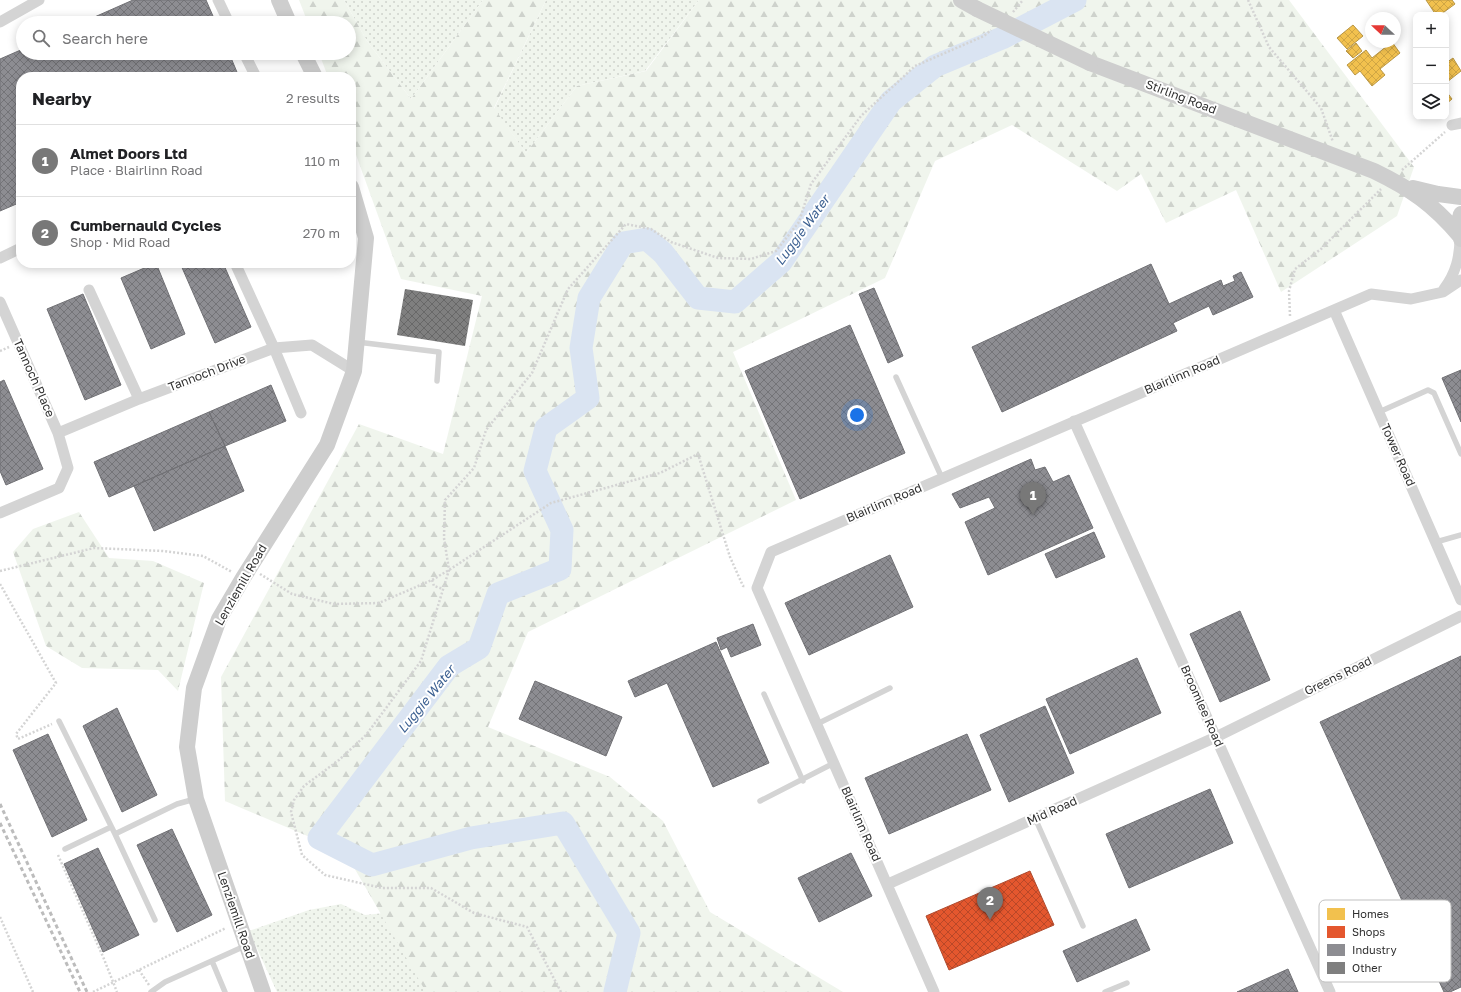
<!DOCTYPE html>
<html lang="en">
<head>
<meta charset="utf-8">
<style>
  :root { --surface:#fff; --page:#f2f2f2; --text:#202124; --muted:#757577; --line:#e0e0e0; --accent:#787878 }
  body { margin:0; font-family:"Golos Text",sans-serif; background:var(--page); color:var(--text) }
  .controls { position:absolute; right:12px; top:12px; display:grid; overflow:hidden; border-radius:8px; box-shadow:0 2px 10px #0003 }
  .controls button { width:36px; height:36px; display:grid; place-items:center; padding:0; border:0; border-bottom:1px solid var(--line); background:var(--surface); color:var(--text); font:20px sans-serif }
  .compass { position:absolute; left:1365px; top:12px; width:36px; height:36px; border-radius:50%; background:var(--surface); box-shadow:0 2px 10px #0003; rotate:292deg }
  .you { position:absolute; left:857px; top:415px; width:14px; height:14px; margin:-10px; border:3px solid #fff; border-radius:50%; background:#1a73e8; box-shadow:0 0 0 6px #1a73e833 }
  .badge { display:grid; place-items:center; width:26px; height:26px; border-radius:50%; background:var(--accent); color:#fff; font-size:13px; font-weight:700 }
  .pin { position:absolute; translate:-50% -33px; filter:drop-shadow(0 1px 2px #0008) }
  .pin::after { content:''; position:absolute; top:21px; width:14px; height:12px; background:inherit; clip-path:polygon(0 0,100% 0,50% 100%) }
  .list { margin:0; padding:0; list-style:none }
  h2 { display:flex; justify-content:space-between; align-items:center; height:52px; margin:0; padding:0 16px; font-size:17px }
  h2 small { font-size:13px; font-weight:400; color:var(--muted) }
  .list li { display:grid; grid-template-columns:26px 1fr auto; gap:12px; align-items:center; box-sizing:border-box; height:72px; padding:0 16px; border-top:1px solid var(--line) }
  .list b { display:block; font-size:15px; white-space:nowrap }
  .list p { margin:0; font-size:13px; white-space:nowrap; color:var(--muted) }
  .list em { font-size:13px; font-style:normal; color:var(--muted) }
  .icon { flex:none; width:22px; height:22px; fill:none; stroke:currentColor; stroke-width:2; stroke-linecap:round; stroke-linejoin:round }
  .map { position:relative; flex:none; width:1461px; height:992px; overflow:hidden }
  .search { position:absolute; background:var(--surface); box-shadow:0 2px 10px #0003; left:16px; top:16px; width:340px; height:44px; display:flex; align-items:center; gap:10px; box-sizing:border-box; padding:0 14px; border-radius:22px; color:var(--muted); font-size:15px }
  .panel { position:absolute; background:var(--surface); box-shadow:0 2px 10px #0003; left:16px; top:72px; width:340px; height:196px; border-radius:16px }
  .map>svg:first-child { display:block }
</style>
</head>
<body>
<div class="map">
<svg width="1461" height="992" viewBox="0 0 1461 992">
  <defs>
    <pattern id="grass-dots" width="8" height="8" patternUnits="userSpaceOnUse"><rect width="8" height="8" fill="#f0f5ed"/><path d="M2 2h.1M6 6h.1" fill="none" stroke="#ced2cc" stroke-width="1.8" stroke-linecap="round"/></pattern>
    <pattern id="forest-firs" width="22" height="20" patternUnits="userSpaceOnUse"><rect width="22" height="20" fill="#f0f5ed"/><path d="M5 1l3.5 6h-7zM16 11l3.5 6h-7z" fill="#ced2cc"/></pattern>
    <pattern id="homes-cross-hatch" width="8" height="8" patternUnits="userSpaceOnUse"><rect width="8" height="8" fill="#f2c14e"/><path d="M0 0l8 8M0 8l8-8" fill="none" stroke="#d0a644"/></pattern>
    <pattern id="shops-cross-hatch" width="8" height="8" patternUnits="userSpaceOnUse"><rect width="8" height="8" fill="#e4572e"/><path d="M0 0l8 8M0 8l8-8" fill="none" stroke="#b94828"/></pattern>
    <pattern id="industry-cross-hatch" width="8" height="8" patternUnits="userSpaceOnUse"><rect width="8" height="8" fill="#8d8d92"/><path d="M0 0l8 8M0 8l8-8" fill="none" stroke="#747478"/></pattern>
    <pattern id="building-cross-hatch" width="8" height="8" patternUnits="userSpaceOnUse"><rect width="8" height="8" fill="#7f7f7f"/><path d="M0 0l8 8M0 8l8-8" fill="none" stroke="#686868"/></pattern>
  </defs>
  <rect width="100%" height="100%" fill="#fff"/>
  <path fill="url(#grass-dots)" d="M344,0H483L411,99L367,41Z
    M546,0H699L645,71L577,86L526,153L494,109Z
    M341,904L365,915L404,911L454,992H277L249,931L309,910Z"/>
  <path fill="url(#forest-firs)" d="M299,0H344L367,41L411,99L483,0H546L494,108L526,153L577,86L646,71L699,0H1289L1414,167L1397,216L1281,292L1236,190L1166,223L1141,174L1117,191L1012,125L935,161L885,278L733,352L796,500L528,632L488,727L610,777L663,821L710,912L843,992H426L345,852L225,801L221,677L359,424L443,454L482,296L401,279L351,141V77H328L319,53H349V23H308Z
    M79,512L109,558L153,561L204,583L178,691L158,670L82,668L46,646L13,552L33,529Z"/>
  <path fill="url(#homes-cross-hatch)" stroke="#b89645" d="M1426,0H1452L1455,4L1440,15H1436Z
    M1353,25L1363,36L1347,49L1337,38Z
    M1392,42L1400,53L1380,69L1385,75L1372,86L1360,71L1355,75L1347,65L1366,50L1372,58Z
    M1356,43L1362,51L1353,58L1346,51Z
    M1453,58L1461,71L1447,82L1446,63Z
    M1446,91L1452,99L1446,104Z"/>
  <path fill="url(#shops-cross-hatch)" stroke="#ae4b2f" d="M1030,871L1054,925L949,970L926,916Z"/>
  <path fill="url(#industry-cross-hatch)" stroke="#717175" d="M133,0H206L216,23H81Z
    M23,49V53H229L239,77H21V202L0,211V59Z
    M156,263L185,334L151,349L121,278Z
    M180,263H223L251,327L215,343Z
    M1151,264L1169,304L1221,280L1223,286L1235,281L1233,276L1241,272L1253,297L1213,315L1209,306L1173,323L1177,331L1002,412L972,347Z
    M874,288L903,356L888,363L859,294Z
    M83,294L121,385L85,400L47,309Z
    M850,325L905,453L800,499L745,371Z
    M1461,370V422L1442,378Z
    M4,380L43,469L6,485L0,471V382Z
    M271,385L286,421L225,446L209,412Z
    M209,412L225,446L109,497L94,462Z
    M225,446L244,491L154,531L134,486Z
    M1031,459L1035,470L1045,467L1053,482L1069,475L1093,528L988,575L965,522L995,508L989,497L960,508L952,494Z
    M1094,532L1105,557L1056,578L1045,554Z
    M890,555L913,607L809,655L785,603Z
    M1240,611L1270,680L1220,702L1190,634Z
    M753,624L761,645L731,657L727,647L721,650L717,638Z
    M716,642L769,763L713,787L667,683L635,697L628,681Z
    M1461,656V987L1450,992H1444L1320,722Z
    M1137,658L1161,713L1070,754L1046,699Z
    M535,681L622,717L606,756L519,719Z
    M1045,706L1074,773L1009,802L980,735Z
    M117,708L157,795L122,812L83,726Z
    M48,734L87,820L52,837L13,750Z
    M967,734L991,790L889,834L865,778Z
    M1210,789L1233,843L1129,888L1106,834Z
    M172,829L212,915L177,932L137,845Z
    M98,848L139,935L103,952L64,864Z
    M851,853L872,896L819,922L798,878Z
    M1136,919L1150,950L1077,982L1063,951Z
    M1288,969L1298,992H1237Z"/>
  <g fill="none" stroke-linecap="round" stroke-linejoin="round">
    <path stroke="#dae4f2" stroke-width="23" d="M615,992L629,933L563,823L471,838L372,865L319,838L449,666L479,648L498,594L560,569L562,530L535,471L546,428L588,398L581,348L589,298L623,243L647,239L663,253L698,298L735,302L781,262L891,101L935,66L1002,38L1075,0"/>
  </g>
  <path fill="url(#building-cross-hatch)" d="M405,289L473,300L465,346L397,335Z"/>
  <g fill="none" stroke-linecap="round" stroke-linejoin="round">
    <path stroke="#d4d4d4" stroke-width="2.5" stroke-dasharray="2 2" stroke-linecap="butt" d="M1248,0L1269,47L1321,108L1333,142
      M1013,12L1023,0
      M1402,170L1445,132
      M1290,316L1289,291L1295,269L1321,249L1381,189
      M0,351L9,347
      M0,571L94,548L163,551L203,556L232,572
      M260,574L292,594L334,604L379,603L432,580L449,570L551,503L660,473L698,454L730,557L743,586H746
      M432,580L434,586L443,589
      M0,584L56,683L16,734L18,739L52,724
      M58,855L104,959L117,992
      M0,917L33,992
      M139,970L149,985
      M93,992L226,928
      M561,992L527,927L474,913L431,888H382L325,875L302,855L291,812L294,800L304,786L339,760L366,735L421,661L449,570L444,538L445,500L474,468L486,430L532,373L568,289L626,224L651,229L671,242L718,258L751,259L776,251L799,222L811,184L861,116L915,66L984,36L991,30"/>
    <path stroke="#d4d4d4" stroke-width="5.5" d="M357,342L439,352L437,381
      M896,377L942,478
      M1379,412L1428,390L1434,393L1461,454
      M1436,542L1461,535
      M764,694L803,781
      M59,721L115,834L155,920
      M817,724L890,688
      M760,801L834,763
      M1035,818L1083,926
      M115,834L177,804L195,799
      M65,849L111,827
      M212,961L225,992
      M151,992L165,982L245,946
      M1105,992L1127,983"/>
    <path stroke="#d4d4d4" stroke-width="11" d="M218,0L229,23
      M0,22L39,0
      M244,53L256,77
      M1452,125L1461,123
      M0,258L21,248
      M235,263L274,348L301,413
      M1444,289C1456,273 1460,257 1460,237
      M89,290L139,399
      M0,302L58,433
      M1334,310L1461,600
      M1074,421L1330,992
      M0,513L59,488L68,468L58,433L139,399L274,348L312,345L354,371
      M888,884L1216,737L1461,616
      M934,992L757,588L771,552L1371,294L1411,299L1443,292L1461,280"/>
    <path stroke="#cecece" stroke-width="16" d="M279,0L289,23
      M961,0L977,9
      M303,53L315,77
      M1090,63L1374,171C1411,189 1433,204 1460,236
      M1413,188L1438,194L1461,197
      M1461,214L1458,226L1461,239
      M263,992L196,799L187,747L194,688L219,619L243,578L327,445L354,371L366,238L351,187"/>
    <path stroke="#bcbcbc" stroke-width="3" stroke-dasharray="4 3" stroke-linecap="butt" d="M0,804L87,992
      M0,823L80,992"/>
    <path stroke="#cecece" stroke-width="16" d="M977,9L1090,63"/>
  </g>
  <g text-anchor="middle" stroke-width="4" stroke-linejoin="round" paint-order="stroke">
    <g font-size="12" fill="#303030" stroke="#fff">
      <text transform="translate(1181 97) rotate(21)" y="4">Stirling Road</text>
      <text transform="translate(207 373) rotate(-21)" y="4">Tannoch Drive</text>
      <text transform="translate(1182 375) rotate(-23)" y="4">Blairlinn Road</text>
      <text transform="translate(34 378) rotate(66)" y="4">Tannoch Place</text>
      <text transform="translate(1398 455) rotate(66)" y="4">Tower Road</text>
      <text transform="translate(884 503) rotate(-23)" y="4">Blairlinn Road</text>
      <text transform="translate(241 585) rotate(-60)" y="4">Lenziemill Road</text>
      <text transform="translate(1338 676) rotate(-26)" y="4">Greens Road</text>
      <text transform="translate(1202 706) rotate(66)" y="4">Broomlee Road</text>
      <text transform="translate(1052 811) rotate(-24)" y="4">Mid Road</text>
      <text transform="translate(861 824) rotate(66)" y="4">Blairlinn Road</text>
      <text transform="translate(236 915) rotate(71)" y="4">Lenziemill Road</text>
    </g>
    <g font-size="13" font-style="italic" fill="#3d6192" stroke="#fff">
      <text transform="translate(802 230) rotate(-54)" y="5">Luggie Water</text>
      <text transform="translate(426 699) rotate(-51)" y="5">Luggie Water</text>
    </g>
  </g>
  <rect x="1319" y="900" width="132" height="82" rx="6" fill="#fff" stroke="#c1c1c1" stroke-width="1"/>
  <rect x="1327" y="908" width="18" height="12" fill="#f2c14e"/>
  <rect x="1327" y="926" width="18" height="12" fill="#e4572e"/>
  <rect x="1327" y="944" width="18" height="12" fill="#8d8d92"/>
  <rect x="1327" y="962" width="18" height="12" fill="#7f7f7f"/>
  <g font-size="11" fill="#303030">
    <text x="1352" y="918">Homes</text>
    <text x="1352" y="936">Shops</text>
    <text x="1352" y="954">Industry</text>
    <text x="1352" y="972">Other</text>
  </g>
</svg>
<div class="controls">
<button>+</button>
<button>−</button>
<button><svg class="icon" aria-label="layers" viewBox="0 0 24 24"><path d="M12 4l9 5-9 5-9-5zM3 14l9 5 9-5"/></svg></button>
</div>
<svg class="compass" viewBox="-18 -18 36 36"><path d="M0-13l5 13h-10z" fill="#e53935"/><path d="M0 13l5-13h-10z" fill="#757577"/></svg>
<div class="you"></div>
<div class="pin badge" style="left:1033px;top:515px">1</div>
<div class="pin badge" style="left:990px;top:920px">2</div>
<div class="search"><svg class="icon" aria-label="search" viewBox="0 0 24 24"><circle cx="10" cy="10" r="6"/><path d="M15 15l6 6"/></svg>Search here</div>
<section class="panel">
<h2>Nearby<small>2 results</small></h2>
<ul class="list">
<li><span class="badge">1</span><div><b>Almet Doors Ltd</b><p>Place · Blairlinn Road</p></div><em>110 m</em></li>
<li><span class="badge">2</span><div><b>Cumbernauld Cycles</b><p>Shop · Mid Road</p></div><em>270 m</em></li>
</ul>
</section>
</div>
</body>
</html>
